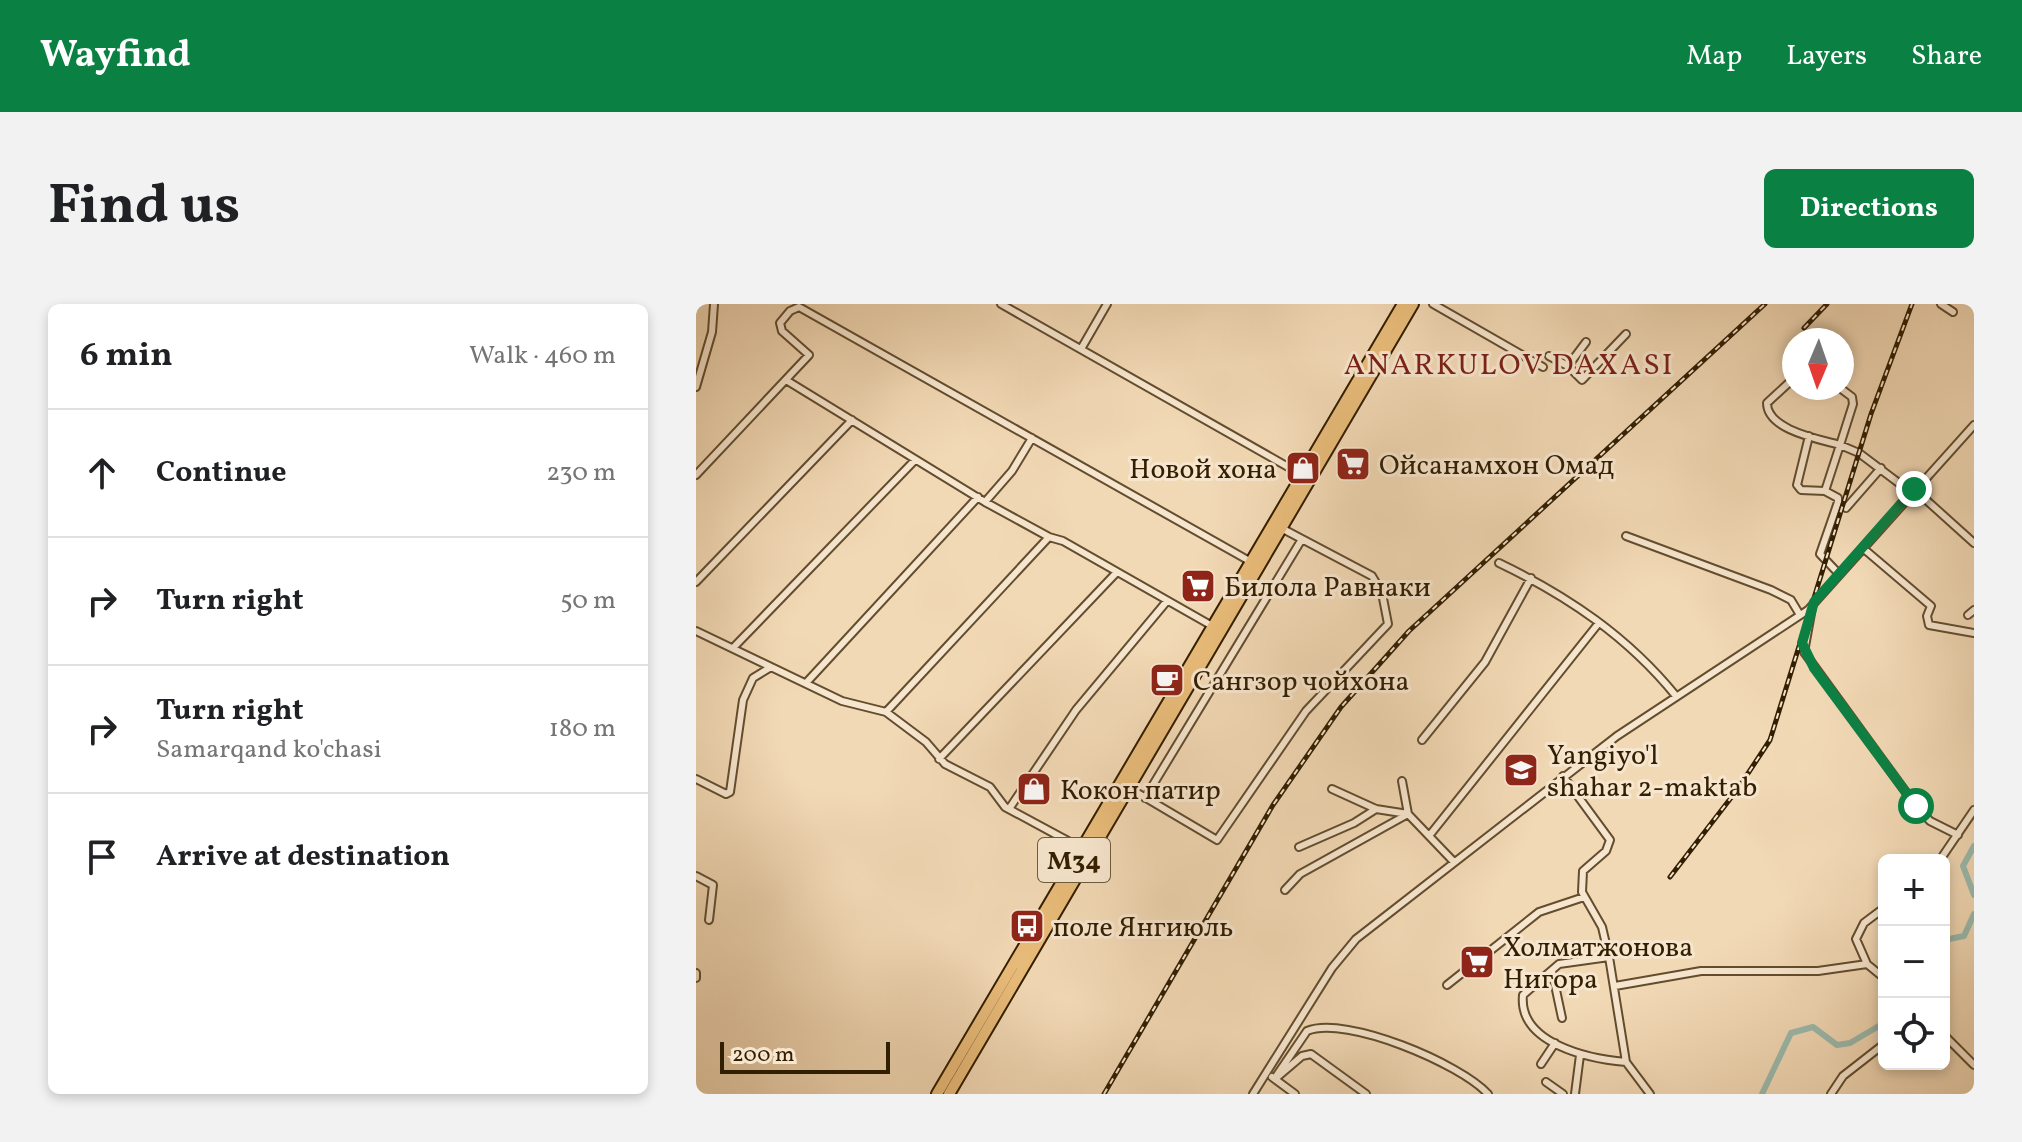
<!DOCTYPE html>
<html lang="en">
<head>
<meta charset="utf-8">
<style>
  :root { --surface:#fff; --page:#f2f2f2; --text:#202124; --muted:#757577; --line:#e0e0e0; --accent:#0b8043 }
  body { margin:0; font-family:Vollkorn,serif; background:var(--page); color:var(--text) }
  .controls { position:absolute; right:24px; bottom:24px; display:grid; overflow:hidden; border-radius:12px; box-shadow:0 4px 12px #0003 }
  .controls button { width:72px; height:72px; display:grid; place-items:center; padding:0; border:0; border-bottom:2px solid var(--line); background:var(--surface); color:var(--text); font:40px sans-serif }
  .compass { position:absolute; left:1086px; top:24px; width:72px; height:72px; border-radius:50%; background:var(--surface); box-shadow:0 4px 12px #0003; rotate:182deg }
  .scale { position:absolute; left:24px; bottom:20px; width:170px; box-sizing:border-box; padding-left:8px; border:4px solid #321e00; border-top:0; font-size:22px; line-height:28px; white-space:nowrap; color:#321e00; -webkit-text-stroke:6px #f7e6cf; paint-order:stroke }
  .stop { position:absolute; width:24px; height:24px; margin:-18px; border:6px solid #0b8043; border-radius:50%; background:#fff }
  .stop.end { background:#0b8043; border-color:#fff; box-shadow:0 2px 8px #0008 }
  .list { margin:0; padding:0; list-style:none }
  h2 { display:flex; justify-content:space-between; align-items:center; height:104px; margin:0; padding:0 32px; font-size:34px }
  h2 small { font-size:26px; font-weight:400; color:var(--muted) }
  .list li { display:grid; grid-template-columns:52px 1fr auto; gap:24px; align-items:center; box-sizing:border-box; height:128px; padding:0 32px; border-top:2px solid var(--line) }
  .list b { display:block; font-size:30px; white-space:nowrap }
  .list p { margin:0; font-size:26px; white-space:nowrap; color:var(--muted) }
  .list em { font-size:26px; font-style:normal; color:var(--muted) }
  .icon { flex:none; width:44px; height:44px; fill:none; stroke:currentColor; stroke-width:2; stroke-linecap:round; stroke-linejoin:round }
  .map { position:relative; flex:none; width:1278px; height:790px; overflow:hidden; border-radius:12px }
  header { display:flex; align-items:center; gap:48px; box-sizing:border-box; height:112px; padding:0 40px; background:var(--accent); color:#fff }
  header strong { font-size:38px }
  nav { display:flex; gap:44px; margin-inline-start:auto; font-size:28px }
  .intro { display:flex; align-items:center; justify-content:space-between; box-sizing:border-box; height:192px; padding:0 48px }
  h1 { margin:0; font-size:56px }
  .button { padding:20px 36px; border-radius:12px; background:var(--accent); color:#fff; font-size:28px; font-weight:700 }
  main { display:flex; gap:48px; padding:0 48px }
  aside { flex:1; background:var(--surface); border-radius:12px; box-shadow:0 4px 12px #0003 }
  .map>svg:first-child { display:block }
</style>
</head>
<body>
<header>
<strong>Wayfind</strong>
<nav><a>Map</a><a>Layers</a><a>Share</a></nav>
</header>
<div class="intro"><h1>Find us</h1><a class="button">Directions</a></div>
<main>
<aside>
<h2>6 min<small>Walk · 460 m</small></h2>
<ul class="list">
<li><svg class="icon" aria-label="ahead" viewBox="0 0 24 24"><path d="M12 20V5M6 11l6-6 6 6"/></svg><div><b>Continue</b></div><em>230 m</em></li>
<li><svg class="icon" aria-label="right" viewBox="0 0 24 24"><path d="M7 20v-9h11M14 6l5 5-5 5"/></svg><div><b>Turn right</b></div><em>50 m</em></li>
<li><svg class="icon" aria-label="right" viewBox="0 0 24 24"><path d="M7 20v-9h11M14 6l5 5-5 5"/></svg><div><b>Turn right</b><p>Samarqand ko'chasi</p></div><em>180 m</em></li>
<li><svg class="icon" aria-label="arrive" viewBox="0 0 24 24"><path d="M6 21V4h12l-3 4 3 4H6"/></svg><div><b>Arrive at destination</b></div></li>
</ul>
</aside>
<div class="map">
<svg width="1278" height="790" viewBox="0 0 1278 790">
  <rect width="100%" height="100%" fill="#f2d9b5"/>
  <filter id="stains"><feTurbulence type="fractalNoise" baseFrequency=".0025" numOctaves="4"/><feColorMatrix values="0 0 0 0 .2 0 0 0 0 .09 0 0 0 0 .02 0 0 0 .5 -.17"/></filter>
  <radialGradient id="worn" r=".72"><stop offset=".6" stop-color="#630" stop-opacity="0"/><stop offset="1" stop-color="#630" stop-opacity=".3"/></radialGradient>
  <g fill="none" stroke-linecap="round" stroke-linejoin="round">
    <path stroke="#9bbaad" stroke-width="6" d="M1278,542L1267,562L1278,591
      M1248,636L1268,632L1278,610
      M1066,790L1095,729L1117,723L1141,741L1154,739L1188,719"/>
    <g stroke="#624d2d" stroke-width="10">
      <path id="minor" d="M305,0L608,172
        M737,0L847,63
        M1245,0L1257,8
        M890,38L872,62L886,76L930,30
        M385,45L411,0
        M853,52L872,62
        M1098,74L1071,99C1071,126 1123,135 1144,141L1157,100L1156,93L1144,84
        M90,76L289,198L353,233L367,237L518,323
        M0,83L16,28L18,0
        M1113,132L1101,181L1105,186L1129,187L1144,141L1163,149L1216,189
        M0,171L113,51L86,27L84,19L94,7L103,3L557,259
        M1218,185L1278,239
        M1129,187L1142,194V198L1124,250L1143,270
        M289,198L316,167L336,134
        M1150,204L1185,164
        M930,232L1075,286L1095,296L1104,311
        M1168,245L1235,302L1231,312L1233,321L1278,329
        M803,259C872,292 932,333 980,392
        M0,278L156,116
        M1116,304L1108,348L1220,502L1234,517L1262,531
        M1272,311L1278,306
        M0,327L146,397L190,408L230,438L249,460L294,483L309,503L385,544
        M37,344L219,156
        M110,379L282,193
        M190,408L353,233
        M726,436L789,358L835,274
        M243,455L421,268
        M867,472L914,536L910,547L887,567L886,588L906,623L913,653L930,758L954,790
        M0,475L30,490L34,488L47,396L57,374L75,363
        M706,477L712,510L757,557
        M433,484L521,536L610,407L692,320L686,289L676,272L587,225
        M636,485L680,505L712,510
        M449,494L606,235
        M313,505L380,406L471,297
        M733,532L902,320
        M603,543L658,519L680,505
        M1244,556L1278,506
        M0,572L17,581L13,616
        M589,586L604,570L712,510
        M1188,604L1168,619L1160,635L1171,660L1188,674
        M913,653L863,660L827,691C822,740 894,755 930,758
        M856,667L866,714
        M0,669V674
        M751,681L843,608L888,593
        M919,682L1005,667H1122L1171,660
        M1248,731L1278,761
        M845,760L859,739
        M581,771L611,727C650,711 765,760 792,790
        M576,773L599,790
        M579,775L606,752L615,750L670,790
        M850,778L867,790
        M557,790L636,664L660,635L921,432L1112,306L1278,121
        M879,790L884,751
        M1135,790L1147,772L1188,740"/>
    </g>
    <g stroke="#321e00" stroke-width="14">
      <path id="primary" d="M241,790L707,0
        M253,790L717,0"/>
    </g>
    <use href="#minor" stroke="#f7e6cf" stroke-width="6"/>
    <use href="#primary" stroke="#e9bc7a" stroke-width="10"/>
    <g stroke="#321e00" stroke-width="5">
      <path id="rail" d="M1108,24L1131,0
        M974,573L1041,486L1074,436L1175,110L1216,0
        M408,790L577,501L645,403L713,327L1069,0"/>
    </g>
    <use href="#rail" stroke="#f7e6cf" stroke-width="2" stroke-dasharray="6" stroke-linecap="butt"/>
  </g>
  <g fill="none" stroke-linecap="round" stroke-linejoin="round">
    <path stroke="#0b8043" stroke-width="10" d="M1218,185L1118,298L1106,339L1118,364L1220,502"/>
  </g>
  <defs>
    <g id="supermarket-square" transform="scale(1.8)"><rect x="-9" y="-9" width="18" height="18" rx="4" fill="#8f2418" stroke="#f7e6cf"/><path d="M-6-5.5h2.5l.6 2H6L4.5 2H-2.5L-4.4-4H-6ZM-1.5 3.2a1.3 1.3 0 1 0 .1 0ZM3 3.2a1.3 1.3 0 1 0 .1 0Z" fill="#fff"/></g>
    <g id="shop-square" transform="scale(1.8)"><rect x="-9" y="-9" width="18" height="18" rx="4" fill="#8f2418" stroke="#f7e6cf"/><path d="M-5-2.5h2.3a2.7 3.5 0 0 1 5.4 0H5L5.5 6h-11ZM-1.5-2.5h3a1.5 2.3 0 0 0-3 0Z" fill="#fff"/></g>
    <g id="cafe-square" transform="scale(1.8)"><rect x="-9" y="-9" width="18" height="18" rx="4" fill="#8f2418" stroke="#f7e6cf"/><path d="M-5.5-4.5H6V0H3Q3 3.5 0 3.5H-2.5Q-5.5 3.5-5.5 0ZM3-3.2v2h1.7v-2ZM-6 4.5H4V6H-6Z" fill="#fff"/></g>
    <g id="school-square" transform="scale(1.8)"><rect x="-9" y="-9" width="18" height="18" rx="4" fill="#8f2418" stroke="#f7e6cf"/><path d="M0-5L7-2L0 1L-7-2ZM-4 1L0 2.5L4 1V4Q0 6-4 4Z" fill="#fff"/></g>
    <g id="bus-square" transform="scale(1.8)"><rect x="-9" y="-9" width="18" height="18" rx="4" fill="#8f2418" stroke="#f7e6cf"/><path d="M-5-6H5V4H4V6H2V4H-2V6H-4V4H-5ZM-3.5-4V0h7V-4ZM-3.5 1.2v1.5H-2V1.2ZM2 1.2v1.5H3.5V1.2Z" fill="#fff"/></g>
  </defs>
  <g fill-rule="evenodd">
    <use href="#supermarket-square" x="657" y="160"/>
    <use href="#shop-square" x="607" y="164"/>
    <use href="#supermarket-square" x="502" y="282"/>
    <use href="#cafe-square" x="471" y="376"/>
    <use href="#school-square" x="825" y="466"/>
    <use href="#shop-square" x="338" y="485"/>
    <use href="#bus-square" x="331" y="622"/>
    <use href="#supermarket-square" x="781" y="658"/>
  </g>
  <g text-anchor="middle" stroke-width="6" stroke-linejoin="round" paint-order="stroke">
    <rect fill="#f7e6cf" stroke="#6d5a3e" stroke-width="2" x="342" y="534" width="72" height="44" rx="6"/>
    <g font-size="26" font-weight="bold" fill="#321e00">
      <text x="378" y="565">M34</text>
    </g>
    <g font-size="28" fill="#321e00" stroke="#f7e6cf" text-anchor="start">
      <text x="683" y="170">Ойсанамхон Омад</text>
      <text x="581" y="174" text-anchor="end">Новой хона</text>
      <text x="528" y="292">Билола Равнаки</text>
      <text x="497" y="386">Сангзор чойхона</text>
      <text x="851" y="460">Yangiyo'l<tspan x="851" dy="32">shahar 2-maktab</tspan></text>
      <text x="364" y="495">Кокон патир</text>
      <text x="357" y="632">поле Янгиюль</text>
      <text x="807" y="652">Холматжонова<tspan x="807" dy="32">Нигора</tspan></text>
    </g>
    <g font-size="30" letter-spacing="2" fill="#7a1f14" stroke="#f7e6cf">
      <text x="813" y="70">ANARKULOV DAXASI</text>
    </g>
  </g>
  <rect width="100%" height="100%" filter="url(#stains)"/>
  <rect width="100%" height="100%" fill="url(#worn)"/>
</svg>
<div class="controls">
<button>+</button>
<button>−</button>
<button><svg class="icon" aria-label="locate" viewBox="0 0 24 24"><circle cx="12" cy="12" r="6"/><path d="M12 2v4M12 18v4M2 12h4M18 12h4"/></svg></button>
</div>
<svg class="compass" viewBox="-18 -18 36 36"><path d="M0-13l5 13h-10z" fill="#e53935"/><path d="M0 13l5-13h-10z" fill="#757577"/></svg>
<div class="scale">200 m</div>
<div class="stop" style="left:1220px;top:502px"></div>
<div class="stop end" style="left:1218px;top:185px"></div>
</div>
</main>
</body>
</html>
